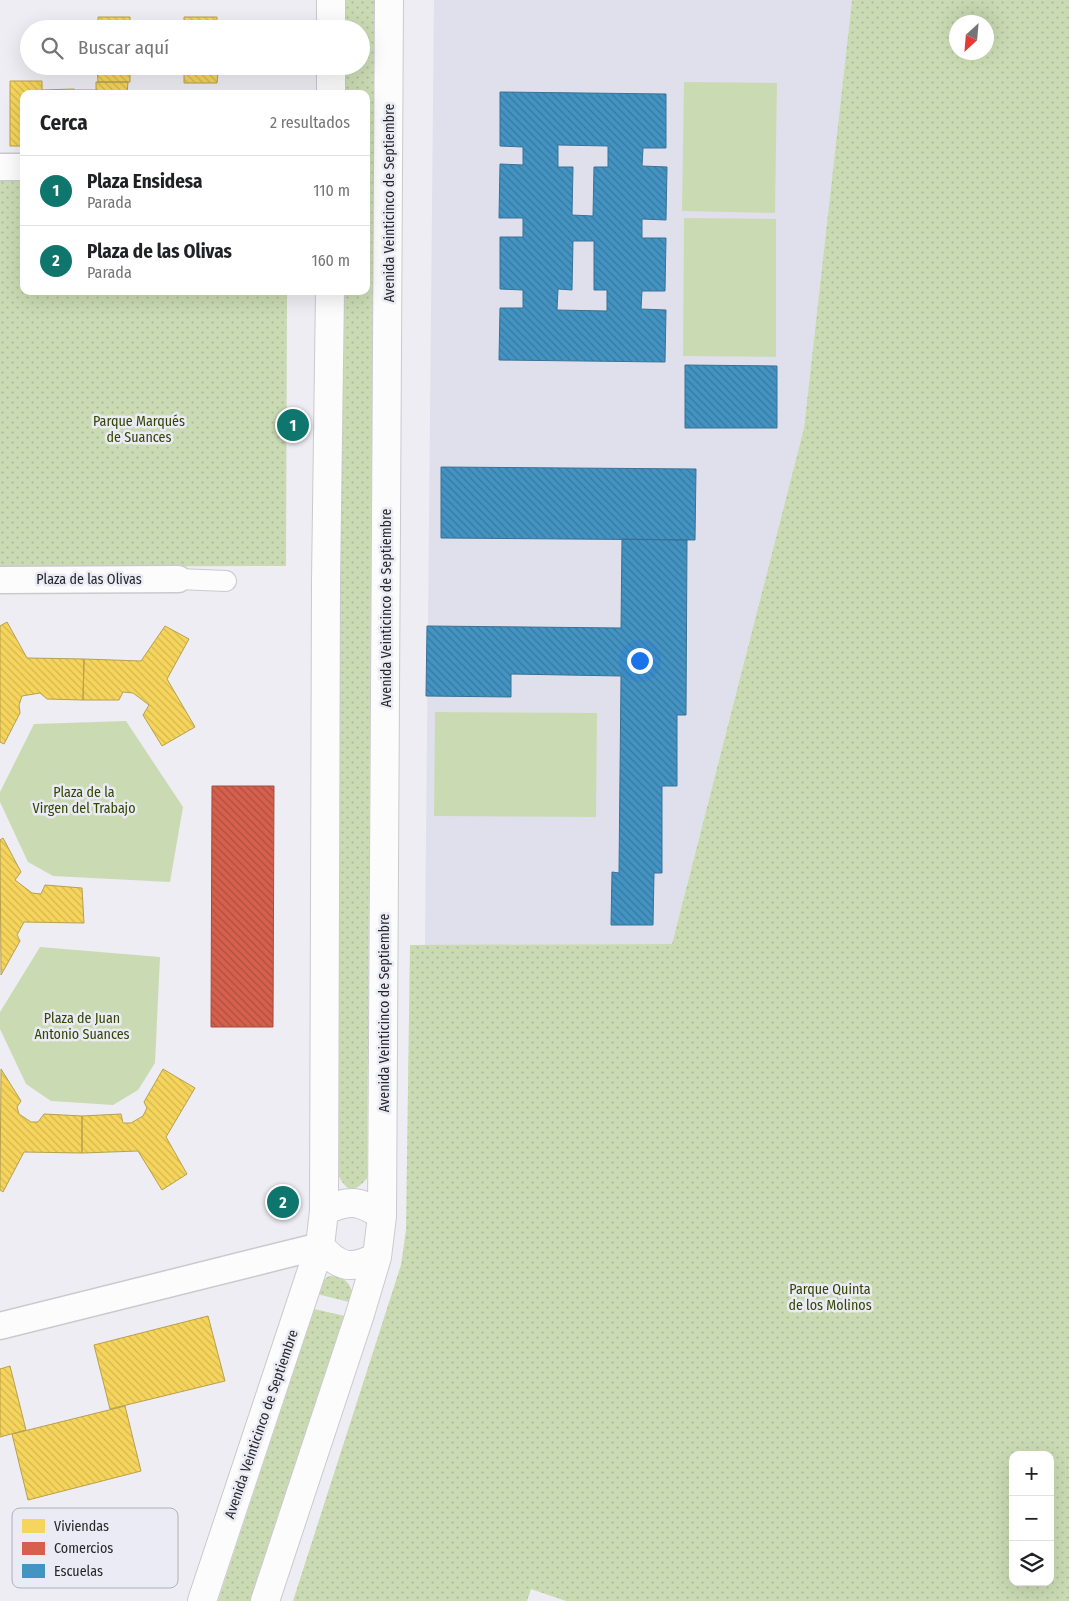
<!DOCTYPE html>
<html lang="es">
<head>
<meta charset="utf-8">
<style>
  :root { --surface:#fff; --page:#f6f6f6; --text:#202124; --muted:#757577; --line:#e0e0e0; --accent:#0f766e }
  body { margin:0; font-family:"Fira Sans Condensed",sans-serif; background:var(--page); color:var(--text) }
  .controls { position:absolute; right:15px; bottom:15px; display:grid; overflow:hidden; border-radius:10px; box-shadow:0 5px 20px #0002 }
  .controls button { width:45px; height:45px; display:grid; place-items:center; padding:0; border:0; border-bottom:1px solid var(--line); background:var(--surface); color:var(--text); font:25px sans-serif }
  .compass { position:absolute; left:949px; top:15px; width:45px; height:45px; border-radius:50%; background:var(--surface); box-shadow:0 5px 20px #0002; rotate:206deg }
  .you { position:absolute; left:639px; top:660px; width:18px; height:18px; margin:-12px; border:4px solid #fff; border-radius:50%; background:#1a73e8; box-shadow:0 0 0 8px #1a73e833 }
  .badge { display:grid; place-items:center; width:32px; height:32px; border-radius:50%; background:var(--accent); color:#fff; font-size:16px; font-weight:700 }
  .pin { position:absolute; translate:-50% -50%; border:2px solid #fff; box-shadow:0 1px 5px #0006 }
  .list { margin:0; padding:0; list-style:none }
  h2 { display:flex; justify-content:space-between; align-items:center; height:65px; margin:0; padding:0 20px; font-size:21px }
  h2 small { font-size:16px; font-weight:400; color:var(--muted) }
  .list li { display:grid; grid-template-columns:32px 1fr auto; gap:15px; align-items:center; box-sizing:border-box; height:70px; padding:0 20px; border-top:1px solid var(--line) }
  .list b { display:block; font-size:19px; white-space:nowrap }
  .list p { margin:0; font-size:16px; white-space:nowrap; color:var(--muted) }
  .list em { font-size:16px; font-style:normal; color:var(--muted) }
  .icon { flex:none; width:28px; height:28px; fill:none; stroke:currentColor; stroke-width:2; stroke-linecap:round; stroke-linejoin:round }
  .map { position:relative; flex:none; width:1069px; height:1601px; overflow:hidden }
  .search { position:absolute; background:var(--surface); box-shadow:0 5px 20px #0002; left:20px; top:20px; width:350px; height:55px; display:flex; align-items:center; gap:12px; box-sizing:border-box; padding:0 18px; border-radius:28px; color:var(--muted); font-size:19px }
  .panel { position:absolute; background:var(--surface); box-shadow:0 5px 20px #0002; left:20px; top:90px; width:350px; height:205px; border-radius:10px }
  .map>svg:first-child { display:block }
</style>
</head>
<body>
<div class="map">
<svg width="1069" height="1601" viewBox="0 0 1069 1601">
  <defs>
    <pattern id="grass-dots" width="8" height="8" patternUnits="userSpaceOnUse" patternTransform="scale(1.25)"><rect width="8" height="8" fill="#cadbb3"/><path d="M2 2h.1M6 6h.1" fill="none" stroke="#adbc9a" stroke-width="1.8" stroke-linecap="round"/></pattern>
    <pattern id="homes-back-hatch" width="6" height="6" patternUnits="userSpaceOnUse" patternTransform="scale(1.25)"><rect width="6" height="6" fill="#f6d55c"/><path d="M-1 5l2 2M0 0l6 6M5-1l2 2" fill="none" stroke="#d3b750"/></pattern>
    <pattern id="shops-back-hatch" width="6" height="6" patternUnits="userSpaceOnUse" patternTransform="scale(1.25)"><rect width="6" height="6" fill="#d6604d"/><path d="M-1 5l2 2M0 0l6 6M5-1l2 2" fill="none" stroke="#ad4f40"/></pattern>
    <pattern id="schools-back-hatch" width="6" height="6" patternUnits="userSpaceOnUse" patternTransform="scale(1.25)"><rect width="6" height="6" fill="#4393c3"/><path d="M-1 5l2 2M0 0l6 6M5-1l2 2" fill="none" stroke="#38789f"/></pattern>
  </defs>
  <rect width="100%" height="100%" fill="#ededf3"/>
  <path fill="#e0e0ec" d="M434,0H852L804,428L672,944L425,946Z"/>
  <path fill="url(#grass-dots)" fill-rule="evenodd" d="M342,0H375L367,1178C356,1193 345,1192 338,1174L341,291H366V94H342V66H361V29H342Z
    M852,0H1069V1601H566L531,1589L527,1601H293L401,1265L406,1230L410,945L672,944L804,428ZM956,22H986V52H956ZM1013,1455H1050V1582H1013Z
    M0,178L24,179V291H287L286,566L0,567Z
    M329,1276C343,1276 348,1280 353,1293L349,1302L317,1294L321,1282Z
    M314,1309L345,1316L252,1601H218Z"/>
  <path fill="#cadbb3" d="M684,82L777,83L775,213L682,211Z
    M684,218L776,219V357L683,356Z
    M435,712L597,713L596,817L434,816Z
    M126,721L183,807L170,882L53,876L28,862L0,802V792L34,724Z
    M40,947L160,957L155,1063L138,1090L113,1105L51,1101L26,1084L0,1029V1012Z"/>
  <path fill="url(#homes-back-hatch)" stroke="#b8a04d" d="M98,17H130V27H153V26L184,28V17H217V29H98Z
    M97,66H218V72L217,83H184V74H161V68H153V74H130V82H98Z
    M10,81H42V90L74,89V90H96V82H128L127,94H24V146H10Z
    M7,622L27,658L84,659L83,700L47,699L40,693L22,696L19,705L20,713L4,744L0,742V626Z
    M165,626L189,639L167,679L195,727L162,746L143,715L149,705L133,693L123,692L119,700H83L84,659L141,661Z
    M3,838L21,872L15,880L32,893L41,894L45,885L82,888L84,923L24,922L17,935L20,941L1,975L0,840Z
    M1,1069L21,1101L17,1107L19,1114L31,1122H38L44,1114L82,1116V1153L24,1152L3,1192L0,1190Z
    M163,1069L195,1088L166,1137L187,1174L162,1190L138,1151L82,1153V1116L121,1114L123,1123H131L143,1116L147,1108L144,1102Z
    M208,1316L225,1381L110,1409L94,1345Z
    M10,1366L26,1430L0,1437V1369Z
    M125,1406L141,1471L28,1500L12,1434Z"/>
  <path fill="url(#shops-back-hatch)" stroke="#a14f42" d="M212,786H274L273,1027H211Z"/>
  <path fill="url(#schools-back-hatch)" stroke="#3a7295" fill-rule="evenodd" d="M500,92L666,94V148H643L642,166L667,167L666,220L642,219V238H666L665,291H642L641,309L666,310L665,362L499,360L500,308H523V290L500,289V237H523V218H499L500,164L523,165V147L500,146ZM558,145L608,146V167H594L593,216L572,215L573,167H558ZM573,241H594V290H607V311L557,310L558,289L572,290Z
    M685,365L777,366V428H685Z
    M441,467L696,469L695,540L441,538Z
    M622,539L687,540L686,715H677V786H662V873H654L653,925H611L612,872L619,873L621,676L511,674V697L426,696L427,626L621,628Z"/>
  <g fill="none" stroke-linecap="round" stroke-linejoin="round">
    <g stroke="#cacace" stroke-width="22">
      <path id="pedestrian" d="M178,579L226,581"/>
    </g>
    <g stroke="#cacace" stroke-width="29">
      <path id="minor" d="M0,167H24
        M0,580L178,579
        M0,1326L320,1246"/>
    </g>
    <g stroke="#cacace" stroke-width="30">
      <path id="secondary" d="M331,29V0
        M331,94V66
        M324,1211C348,1199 361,1200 382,1216
        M320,1246C339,1268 351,1270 377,1257
        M202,1601L320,1246L324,1211L326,581L330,291
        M265,1601L360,1314L377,1257L382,1216L389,0"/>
    </g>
    <use href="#pedestrian" stroke="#fcfcfd" stroke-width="20"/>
    <use href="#minor" stroke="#fcfcfd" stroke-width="26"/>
    <use href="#secondary" stroke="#fcfcfd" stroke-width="28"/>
  </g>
  <g text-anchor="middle" stroke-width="5" stroke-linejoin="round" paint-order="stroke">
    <g font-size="14" fill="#26262a" stroke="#ebebf5">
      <text transform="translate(389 203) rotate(-90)" y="5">Avenida Veinticinco de Septiembre</text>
      <text x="89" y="584">Plaza de las Olivas</text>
      <text transform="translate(386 608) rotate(-90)" y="5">Avenida Veinticinco de Septiembre</text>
      <text transform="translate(384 1013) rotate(-90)" y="5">Avenida Veinticinco de Septiembre</text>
      <text transform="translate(261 1424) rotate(-71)" y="5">Avenida Veinticinco de Septiembre</text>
    </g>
    <g font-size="14" fill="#324600" stroke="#ebebf5">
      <text x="139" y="426">Parque Marqués<tspan x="139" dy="16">de Suances</tspan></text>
      <text x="84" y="797">Plaza de la<tspan x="84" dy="16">Virgen del Trabajo</tspan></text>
      <text x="82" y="1023">Plaza de Juan<tspan x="82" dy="16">Antonio Suances</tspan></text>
      <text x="830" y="1294">Parque Quinta<tspan x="830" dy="16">de los Molinos</tspan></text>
    </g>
  </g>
  <rect x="12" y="1508" width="166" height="80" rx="8" fill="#ebebf5" stroke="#b0b0b8" stroke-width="1"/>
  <rect x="22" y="1519" width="23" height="14" fill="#f6d55c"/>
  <rect x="22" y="1542" width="23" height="13" fill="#d6604d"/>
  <rect x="22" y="1564" width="23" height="14" fill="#4393c3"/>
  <g font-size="14" fill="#26262a">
    <text x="54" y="1531">Viviendas</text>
    <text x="54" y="1553">Comercios</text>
    <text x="54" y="1576">Escuelas</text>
  </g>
</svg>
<div class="controls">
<button>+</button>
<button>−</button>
<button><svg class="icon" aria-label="layers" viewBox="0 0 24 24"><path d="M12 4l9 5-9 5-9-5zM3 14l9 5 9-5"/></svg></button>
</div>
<svg class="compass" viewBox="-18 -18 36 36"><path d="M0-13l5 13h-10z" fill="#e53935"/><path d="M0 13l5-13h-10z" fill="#757577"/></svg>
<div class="you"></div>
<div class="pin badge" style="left:293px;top:425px">1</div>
<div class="pin badge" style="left:283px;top:1202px">2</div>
<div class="search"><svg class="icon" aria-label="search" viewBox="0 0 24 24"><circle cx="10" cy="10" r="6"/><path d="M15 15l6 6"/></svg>Buscar aquí</div>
<section class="panel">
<h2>Cerca<small>2 resultados</small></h2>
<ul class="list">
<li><span class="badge">1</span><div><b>Plaza Ensidesa</b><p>Parada</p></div><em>110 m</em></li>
<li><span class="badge">2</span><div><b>Plaza de las Olivas</b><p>Parada</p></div><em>160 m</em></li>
</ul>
</section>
</div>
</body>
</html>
